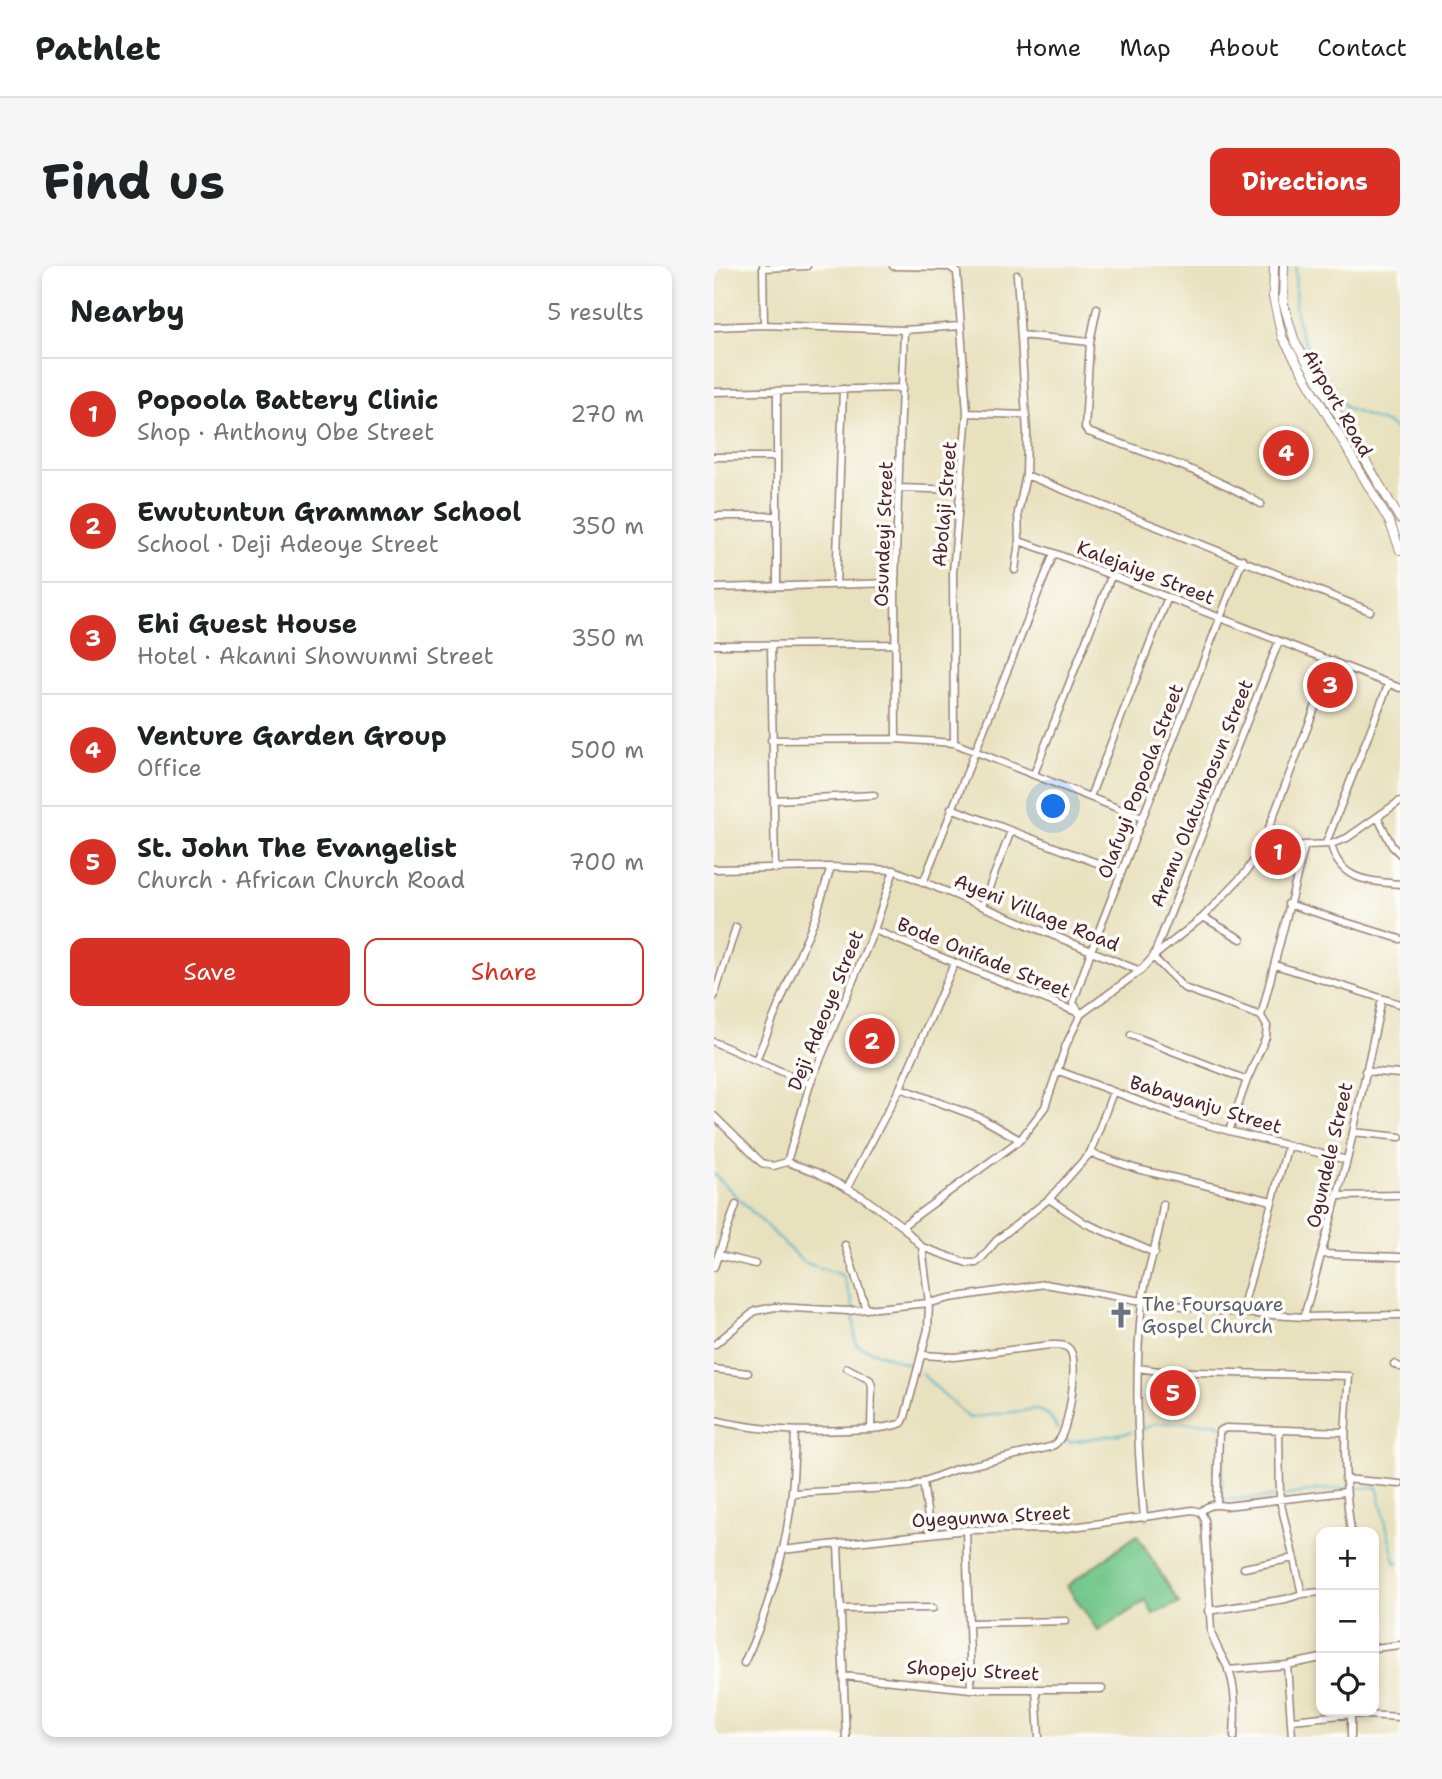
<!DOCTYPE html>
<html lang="en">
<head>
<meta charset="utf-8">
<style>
  :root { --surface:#fff; --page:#f6f6f6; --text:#202124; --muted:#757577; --line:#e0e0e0; --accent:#d93025 }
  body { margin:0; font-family:"Shantell Sans",sans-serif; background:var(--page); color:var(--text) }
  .controls { position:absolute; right:21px; bottom:21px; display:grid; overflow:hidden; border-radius:14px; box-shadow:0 4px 10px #0003 }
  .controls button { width:63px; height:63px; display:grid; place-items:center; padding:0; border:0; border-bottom:2px solid var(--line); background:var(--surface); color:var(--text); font:35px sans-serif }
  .you { position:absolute; left:340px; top:541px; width:24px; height:24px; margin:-18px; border:5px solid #fff; border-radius:50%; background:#1a73e8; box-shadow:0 0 0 10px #1a73e833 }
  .badge { display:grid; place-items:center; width:46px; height:46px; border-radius:50%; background:var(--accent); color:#fff; font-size:23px; font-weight:700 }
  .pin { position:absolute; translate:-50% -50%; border:4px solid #fff; box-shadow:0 2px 7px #0006 }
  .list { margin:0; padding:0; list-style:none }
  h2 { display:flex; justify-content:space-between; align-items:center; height:91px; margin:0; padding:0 28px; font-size:30px }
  h2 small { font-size:23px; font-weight:400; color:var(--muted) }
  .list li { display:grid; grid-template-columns:46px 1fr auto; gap:21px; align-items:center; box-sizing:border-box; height:112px; padding:0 28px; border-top:2px solid var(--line) }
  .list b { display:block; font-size:26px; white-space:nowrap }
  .list p { margin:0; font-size:23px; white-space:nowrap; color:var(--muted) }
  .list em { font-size:23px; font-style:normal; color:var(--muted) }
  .actions { display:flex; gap:14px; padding:21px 28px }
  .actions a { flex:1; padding:16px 0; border:2px solid var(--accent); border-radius:14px; text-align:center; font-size:24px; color:var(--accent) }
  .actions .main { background:var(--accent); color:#fff }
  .icon { flex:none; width:38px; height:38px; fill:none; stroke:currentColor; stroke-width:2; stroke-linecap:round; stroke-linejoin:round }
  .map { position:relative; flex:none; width:686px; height:1471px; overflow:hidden; border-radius:14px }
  header { display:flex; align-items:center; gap:42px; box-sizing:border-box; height:98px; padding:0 35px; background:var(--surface); border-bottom:2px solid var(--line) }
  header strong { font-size:33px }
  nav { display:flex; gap:38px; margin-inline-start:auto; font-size:24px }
  .intro { display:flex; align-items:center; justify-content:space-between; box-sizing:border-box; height:168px; padding:0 42px }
  h1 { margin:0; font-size:49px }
  .button { padding:18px 32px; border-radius:14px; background:var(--accent); color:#fff; font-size:24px; font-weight:700 }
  main { display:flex; gap:42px; padding:0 42px }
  aside { flex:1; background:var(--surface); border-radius:14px; box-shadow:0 4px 10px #0003 }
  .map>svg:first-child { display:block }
</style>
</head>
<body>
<header>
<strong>Pathlet</strong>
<nav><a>Home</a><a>Map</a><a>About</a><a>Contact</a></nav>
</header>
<div class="intro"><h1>Find us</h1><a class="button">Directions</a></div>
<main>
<aside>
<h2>Nearby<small>5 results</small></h2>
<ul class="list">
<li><span class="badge">1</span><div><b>Popoola Battery Clinic</b><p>Shop · Anthony Obe Street</p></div><em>270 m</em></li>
<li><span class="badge">2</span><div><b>Ewutuntun Grammar School</b><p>School · Deji Adeoye Street</p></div><em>350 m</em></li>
<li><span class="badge">3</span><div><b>Ehi Guest House</b><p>Hotel · Akanni Showunmi Street</p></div><em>350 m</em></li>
<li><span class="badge">4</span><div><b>Venture Garden Group</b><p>Office</p></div><em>500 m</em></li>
<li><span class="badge">5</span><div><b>St. John The Evangelist</b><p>Church · African Church Road</p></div><em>700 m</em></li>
</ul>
<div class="actions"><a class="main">Save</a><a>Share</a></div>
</aside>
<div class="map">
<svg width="686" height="1471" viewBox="0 0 686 1471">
  <rect width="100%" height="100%" fill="#fdfcf7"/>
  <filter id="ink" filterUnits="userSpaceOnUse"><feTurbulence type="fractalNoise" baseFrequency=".0143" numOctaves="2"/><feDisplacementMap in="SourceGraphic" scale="14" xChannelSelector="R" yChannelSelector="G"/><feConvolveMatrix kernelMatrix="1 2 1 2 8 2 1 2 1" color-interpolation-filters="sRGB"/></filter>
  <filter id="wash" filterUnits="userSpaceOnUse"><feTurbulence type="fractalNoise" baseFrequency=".00686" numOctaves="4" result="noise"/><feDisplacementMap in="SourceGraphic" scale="28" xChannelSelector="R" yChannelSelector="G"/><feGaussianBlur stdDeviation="1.57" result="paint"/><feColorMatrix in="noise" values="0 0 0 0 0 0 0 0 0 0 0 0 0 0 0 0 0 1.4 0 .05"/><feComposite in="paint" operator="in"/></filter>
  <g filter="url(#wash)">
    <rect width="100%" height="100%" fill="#e8e1bd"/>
    <path fill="#73c88c" stroke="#5e745c" stroke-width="2" d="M423,1269L465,1337L439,1348L432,1335L384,1365L353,1320Z"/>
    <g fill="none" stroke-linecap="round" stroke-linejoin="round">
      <path stroke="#4ab2c9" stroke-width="2" d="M582,0L581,41L587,70L632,142L674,158L686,167
        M0,908L89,996L128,1009L138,1035L142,1079L198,1100
        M207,1107L255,1152L321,1143L335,1149L344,1164
        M427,1165L441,1157H500L507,1160
        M508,1167V1234L561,1231
        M349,1173L356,1176L417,1166
        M570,1230L603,1224L663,1221L681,1296L685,1297"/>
    </g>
  </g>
  <g filter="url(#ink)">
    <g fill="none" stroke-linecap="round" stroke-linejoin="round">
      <g stroke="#998074" stroke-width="9">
        <path id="minor" d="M49,0L50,59
          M179,0L236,1L243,6L253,147L239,307L240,477
          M49,2L93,0
          M303,9L313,167L312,209L304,247L305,275L340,287
          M383,42L376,76L371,162L374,166C433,187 493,206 547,238
          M0,61L50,59L190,64L246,60
          M307,69L376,76
          M63,125V319
          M0,126L189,122
          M253,147L311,149
          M0,191H63
          M312,209L656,345
          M185,222L246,224
          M0,250H63
          M301,304L305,275
          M122,319L129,123
          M0,322L181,317
          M0,379L182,378
          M57,379L61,603
          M182,473L181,317L190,64
          M57,474L182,473L240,477L428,552
          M320,508L398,308
          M376,531L454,331
          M60,534L160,529
          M237,542L407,606
          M664,552L678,580L686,588
          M612,577L675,417
          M617,578C625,615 655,615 686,618
          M546,585L591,579L617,578L633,572L686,535
          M0,603L117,601L180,604L426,705
          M209,617L340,287L686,422
          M574,638L686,673
          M268,640L297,565
          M489,651L527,673
          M160,664L365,747
          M561,699L686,738
          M0,731L22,661
          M367,748L359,737L377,685L529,293
          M547,750L470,722L439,691L565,375
          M417,769L533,814
          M0,776L96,818
          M42,794L101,652L117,601
          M345,805L467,851L515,865L633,894
          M651,805L686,808
          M186,822L267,852L306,874
          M0,850L48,897L59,900L73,896
          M515,865L533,814L552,771L553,760L547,750L591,579
          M639,866L686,871
          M376,887L423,903L558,935
          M73,896L96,818L160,664L180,604
          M133,922L186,822L240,698
          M622,930L686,929
          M335,933L371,957L441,987
          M188,960L306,874L331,841L352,779L367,748L426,705L439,691L489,651L532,606L546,585L619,395
          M131,979L152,1043
          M208,981L253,997H262L266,994L283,974L335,933L376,887L399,826
          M608,988L686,991
          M4,989L41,998
          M0,1001L22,939
          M527,1047L574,879
          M590,1051L633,894L668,733
          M0,1079L41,1045L61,1041L134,1045L152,1043L215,1037L236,1032L331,1018L428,1035L527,1047L590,1051L686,1049
          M680,1098L686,1101
          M133,1102L156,1114L158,1120L157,1163
          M424,1102L445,1105L635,1110C630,1166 629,1211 637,1266
          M0,1103L34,1107
          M0,1154C46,1165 87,1166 135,1164C152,1163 172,1163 188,1157L191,1151L214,1063L215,1037L208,981L188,960L149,931L102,906L73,896
          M565,1165L566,1234L588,1328
          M631,1213L686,1218
          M209,1215L216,1267
          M78,1227L195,1221L242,1203L332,1182C337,1181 342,1179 345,1174C355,1162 365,1096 356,1084C352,1078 343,1079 336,1079L240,1091L209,1089
          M503,1238L505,1165L512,1162L630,1166
          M487,1246L491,1254L497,1366C501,1379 508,1390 514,1402C523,1424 521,1448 520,1471
          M487,1246C494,1238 502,1238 512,1240L631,1226
          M430,1252C423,1181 420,1109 428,1037C432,1004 446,972 449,938
          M252,1264L257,1423
          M124,1279L132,1471
          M68,1284L252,1264L345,1263L479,1244L487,1246
          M530,1302L580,1292
          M127,1343L219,1342
          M494,1345L572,1333L588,1328L607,1326
          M255,1357L352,1355
          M660,1382L686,1379
          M30,1397C54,1346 73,1283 78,1226C80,1206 80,1186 81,1166
          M573,1399L578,1471
          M514,1404L573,1399L607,1392
          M129,1410L257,1423H388
          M322,1423L325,1471
          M637,1448V1471
          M578,1454L637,1448L686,1451"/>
      </g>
      <g stroke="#998074" stroke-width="10">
        <path id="major" d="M560,0L559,31L568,71L676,257L686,284
          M570,0L569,36L581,76L686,253"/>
      </g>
      <use href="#minor" stroke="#fff" stroke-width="6"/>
      <use href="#major" stroke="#fff" stroke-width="8"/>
    </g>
  </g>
  <defs>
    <g id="church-bare" transform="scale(2.1)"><path d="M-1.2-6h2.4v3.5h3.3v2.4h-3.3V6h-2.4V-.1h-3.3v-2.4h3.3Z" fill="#6b7280" stroke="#fdfcf7" stroke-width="2.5" paint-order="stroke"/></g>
  </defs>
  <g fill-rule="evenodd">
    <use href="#church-bare" x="407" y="1049"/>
  </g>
  <g text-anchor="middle" stroke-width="7" stroke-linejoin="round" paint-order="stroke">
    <g font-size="19" fill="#4a1f2b" stroke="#fdfcf7">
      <text transform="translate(624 137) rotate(60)" y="7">Airport Road</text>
      <text transform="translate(230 238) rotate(-85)" y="7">Abolaji Street</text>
      <text transform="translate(169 268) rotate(-88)" y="7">Osundeyi Street</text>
      <text transform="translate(432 306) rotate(21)" y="7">Kalejaiye Street</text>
      <text transform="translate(426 515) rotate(-69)" y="7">Olafuyi Popoola Street</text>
      <text transform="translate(487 527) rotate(-68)" y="7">Aremu Olatunbosun Street</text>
      <text transform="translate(323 646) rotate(22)" y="7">Ayeni Village Road</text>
      <text transform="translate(270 691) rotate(22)" y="7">Bode Onifade Street</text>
      <text transform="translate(111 744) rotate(-68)" y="7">Deji Adeoye Street</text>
      <text transform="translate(492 838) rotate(17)" y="7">Babayanju Street</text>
      <text transform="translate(615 889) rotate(-77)" y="7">Ogundele Street</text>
      <text transform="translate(277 1250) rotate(-3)" y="7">Oyegunwa Street</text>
      <text transform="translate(259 1404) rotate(3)" y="7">Shopeju Street</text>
    </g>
    <g font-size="19" fill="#5b616d" stroke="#fdfcf7" text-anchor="start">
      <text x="428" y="1045">The Foursquare<tspan x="428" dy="22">Gospel Church</tspan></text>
    </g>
  </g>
</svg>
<div class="controls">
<button>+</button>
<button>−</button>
<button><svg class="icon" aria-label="locate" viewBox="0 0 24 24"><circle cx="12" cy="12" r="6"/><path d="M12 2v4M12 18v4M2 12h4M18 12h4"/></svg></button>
</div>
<div class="you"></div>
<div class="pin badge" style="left:564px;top:586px">1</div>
<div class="pin badge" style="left:158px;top:775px">2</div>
<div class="pin badge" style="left:616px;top:419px">3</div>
<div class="pin badge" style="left:572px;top:187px">4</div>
<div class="pin badge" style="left:459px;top:1127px">5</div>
</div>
</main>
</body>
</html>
